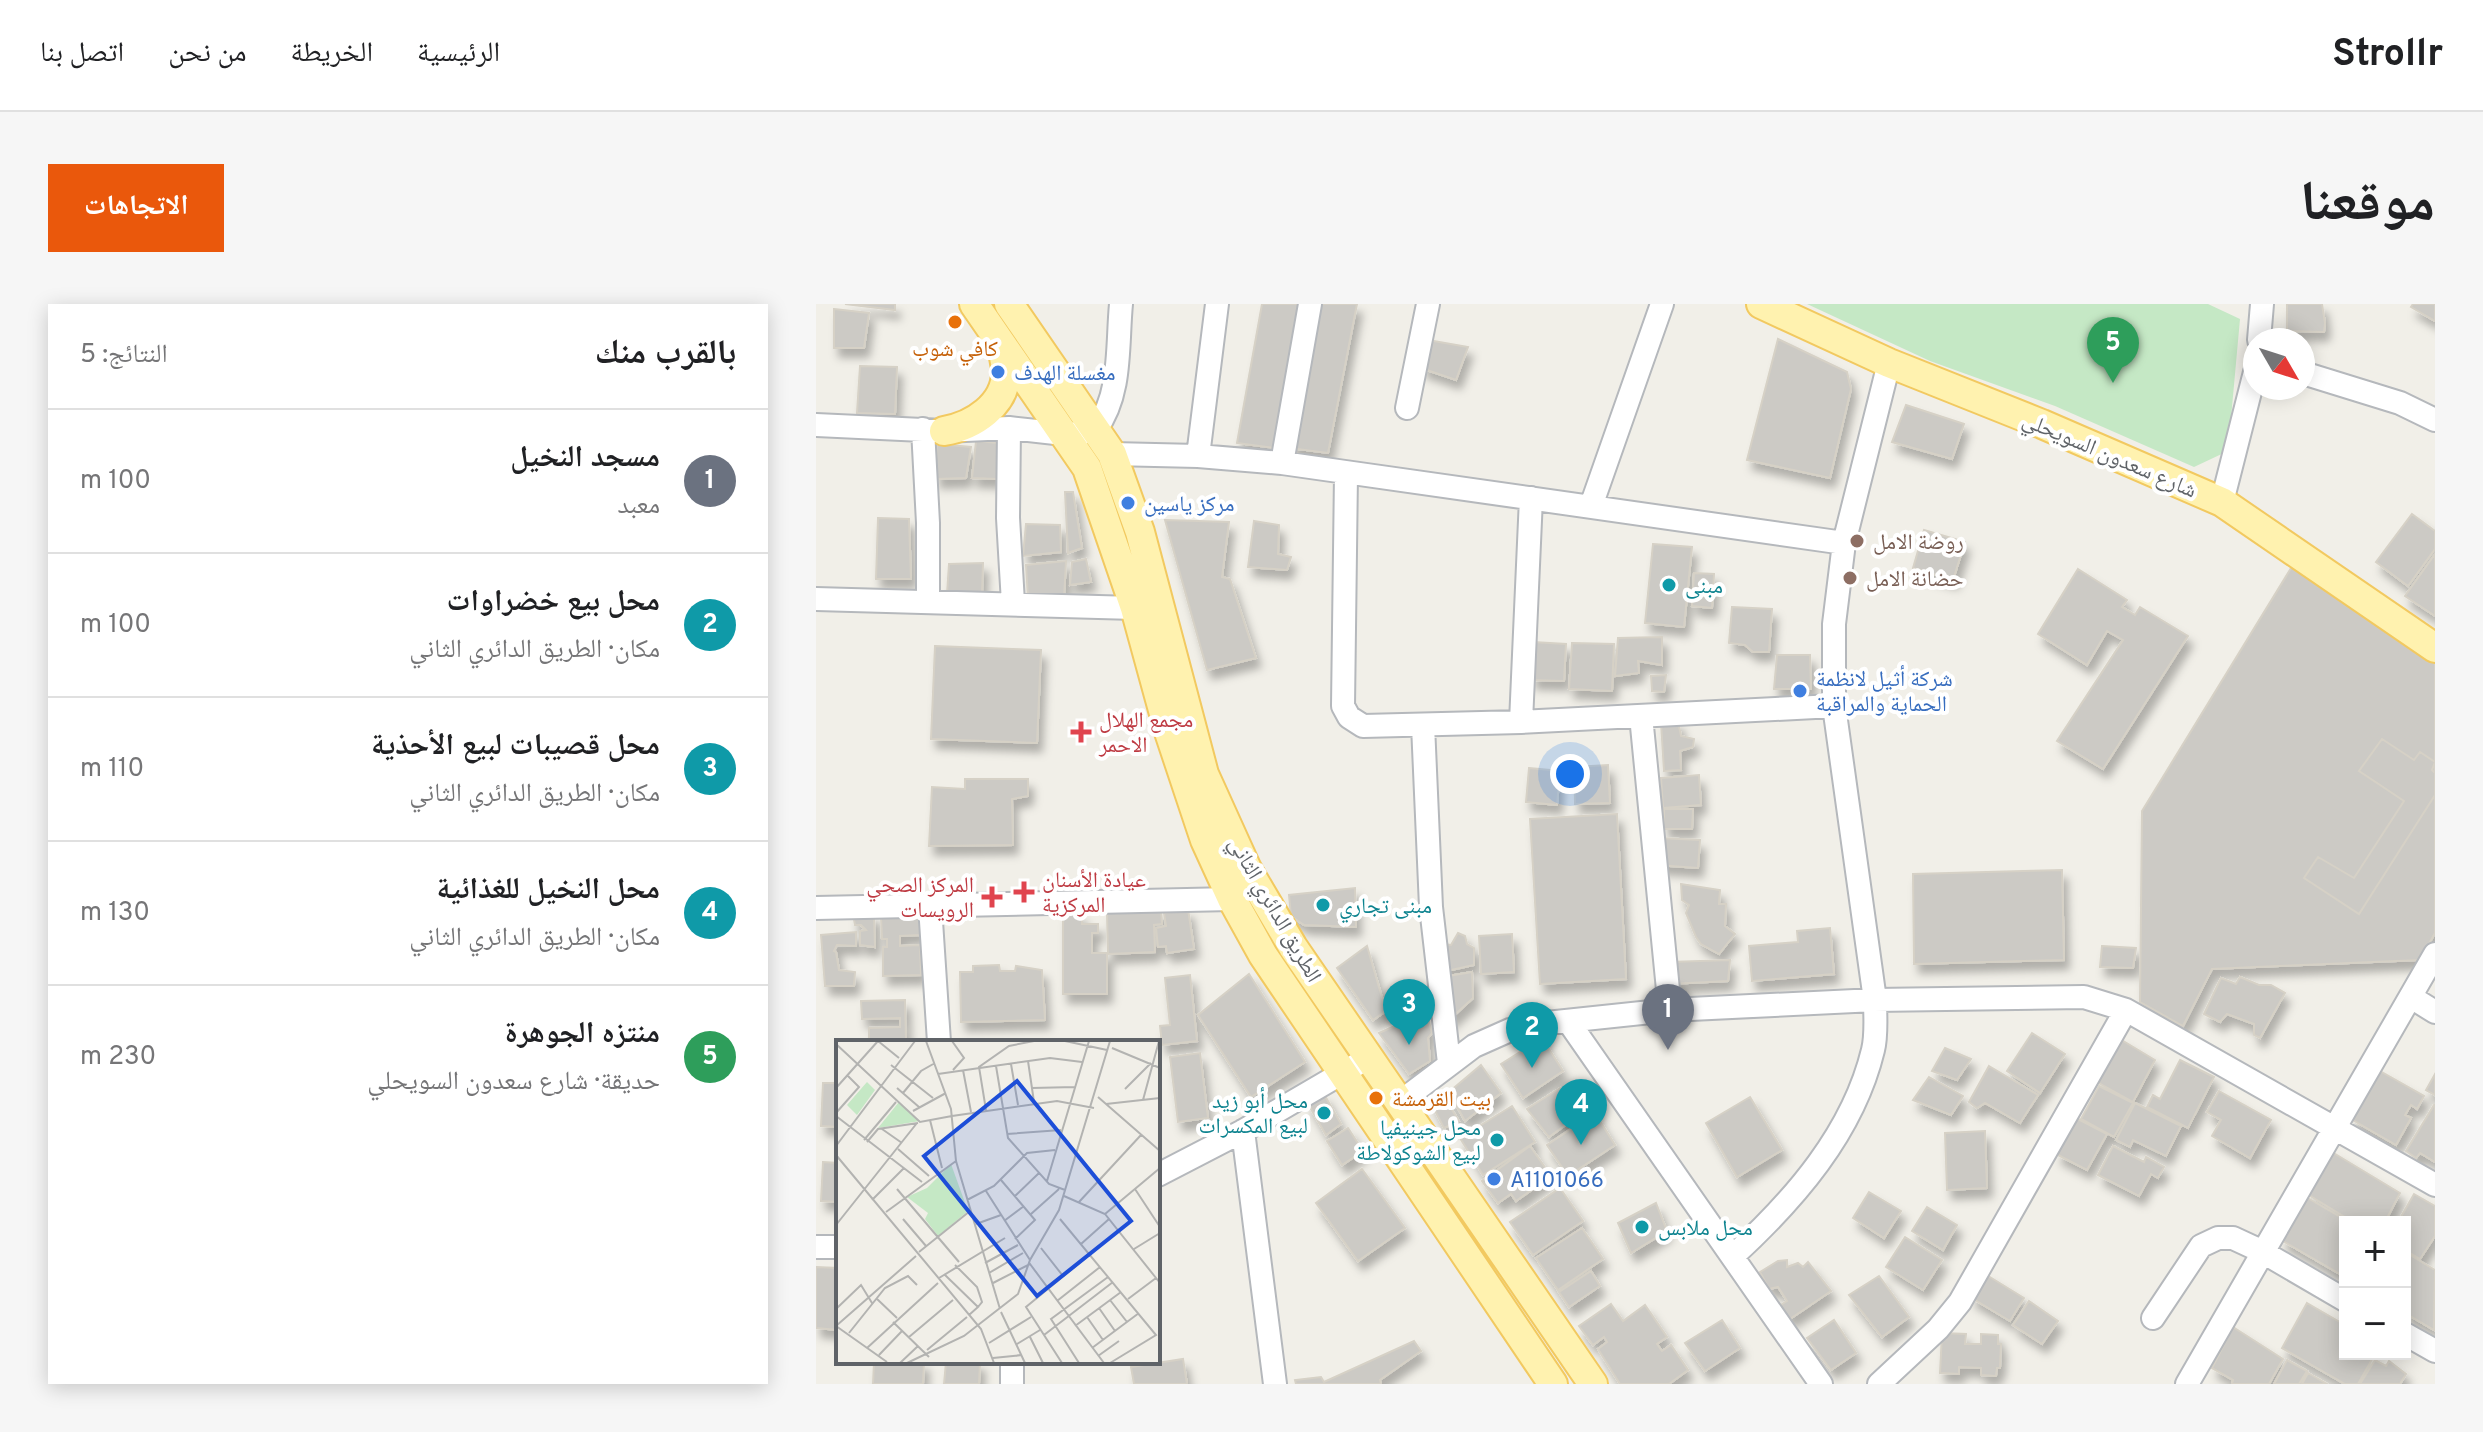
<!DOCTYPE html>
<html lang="ar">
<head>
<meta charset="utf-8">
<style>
  :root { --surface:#fff; --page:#f6f6f6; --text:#202124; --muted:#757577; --line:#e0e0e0; --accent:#ea580c }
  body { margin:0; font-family:Overpass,"Noto Naskh Arabic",sans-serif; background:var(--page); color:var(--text); direction:rtl }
  .controls { position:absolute; right:24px; bottom:24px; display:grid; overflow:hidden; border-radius:0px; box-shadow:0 4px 20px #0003 }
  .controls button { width:72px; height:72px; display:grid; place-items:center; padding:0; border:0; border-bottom:2px solid var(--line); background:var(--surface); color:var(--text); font:40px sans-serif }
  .compass { position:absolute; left:1427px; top:24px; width:72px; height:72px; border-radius:50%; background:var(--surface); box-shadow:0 4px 20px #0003; rotate:129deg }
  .you { position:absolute; left:754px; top:470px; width:28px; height:28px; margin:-20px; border:6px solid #fff; border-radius:50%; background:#1a73e8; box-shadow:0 0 0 12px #1a73e833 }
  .badge { display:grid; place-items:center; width:52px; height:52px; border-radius:50%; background:var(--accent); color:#fff; font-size:26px; font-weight:700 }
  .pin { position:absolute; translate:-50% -66px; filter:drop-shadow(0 2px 4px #0008) }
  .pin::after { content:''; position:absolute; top:42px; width:28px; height:24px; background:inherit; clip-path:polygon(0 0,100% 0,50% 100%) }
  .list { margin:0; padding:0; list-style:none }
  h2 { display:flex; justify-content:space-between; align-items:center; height:104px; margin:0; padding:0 32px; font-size:34px }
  h2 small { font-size:26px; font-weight:400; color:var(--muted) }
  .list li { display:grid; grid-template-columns:52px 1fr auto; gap:24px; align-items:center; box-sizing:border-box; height:144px; padding:0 32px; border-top:2px solid var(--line) }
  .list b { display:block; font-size:30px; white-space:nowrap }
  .list p { margin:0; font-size:26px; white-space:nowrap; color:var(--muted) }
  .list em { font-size:26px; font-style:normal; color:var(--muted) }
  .map { position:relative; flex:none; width:1619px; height:1080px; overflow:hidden; direction:ltr; border-radius:0px }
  header { display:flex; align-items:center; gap:48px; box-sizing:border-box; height:112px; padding:0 40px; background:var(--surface); border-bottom:2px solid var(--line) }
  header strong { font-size:38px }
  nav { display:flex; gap:44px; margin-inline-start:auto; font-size:28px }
  .intro { display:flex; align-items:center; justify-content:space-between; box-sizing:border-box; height:192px; padding:0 48px }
  h1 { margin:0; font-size:56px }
  .button { padding:20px 36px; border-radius:0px; background:var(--accent); color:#fff; font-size:28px; font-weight:700 }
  main { display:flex; gap:48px; padding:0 48px }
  aside { flex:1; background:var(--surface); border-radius:0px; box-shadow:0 4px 20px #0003 }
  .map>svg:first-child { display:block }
</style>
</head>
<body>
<header>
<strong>Strollr</strong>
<nav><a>الرئيسية</a><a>الخريطة</a><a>من نحن</a><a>اتصل بنا</a></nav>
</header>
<div class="intro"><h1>موقعنا</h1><a class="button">الاتجاهات</a></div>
<main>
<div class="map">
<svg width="1619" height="1080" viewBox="0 0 1619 1080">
  <defs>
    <filter id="shadow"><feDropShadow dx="5" dy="9" stdDeviation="4" flood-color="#0004"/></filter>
  </defs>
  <rect width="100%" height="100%" fill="#f1efe8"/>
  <path fill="#c5e8c5" d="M991,0H1392L1424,15L1412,147L1378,163L1239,102L1114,57Z"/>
  <path fill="#cccac5" stroke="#d6d1c6" stroke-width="2" filter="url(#shadow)" d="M29,0H79V6Z
    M446,0H492L465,145L421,139Z
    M501,0H541L512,149L473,144Z
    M1471,0H1506L1509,19L1508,28L1471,27Z
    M1597,0H1619V17L1595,3Z
    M18,5L53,9L48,44H18Z
    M962,35L1031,68L1035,85L1014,174L931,156Z
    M612,36L652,43L640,76L605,64Z
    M44,62L81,63L79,110L41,109Z
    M1090,101L1148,120L1136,155L1076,138Z
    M160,137L183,139L181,175L156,174Z
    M121,140L155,143L150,174L119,175Z
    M249,188H257L266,244L252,249Z
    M1596,210L1619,227V245L1592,282L1560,258Z
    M62,214L93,215L95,275H60Z
    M349,216L413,218L406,273L414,275L440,354L391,366Z
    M438,217L463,221L462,250L475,253L471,266L432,263Z
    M210,220L244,221L245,248L207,252Z
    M1108,226L1149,238L1137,276L1097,264Z
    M837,240L876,243L868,323L829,319Z
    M1619,250V312L1589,292Z
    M270,255L275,278L254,281L256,258Z
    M1480,256L1619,352V629L1604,656L1396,665L1367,722L1324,698L1326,507Z
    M250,257L248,295L212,294L210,261Z
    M167,259L166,290H131L133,260Z
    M1262,265L1311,296L1306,303L1319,311L1324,303L1372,332L1287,465L1241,437L1307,336L1291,327L1271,361L1222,330Z
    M878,269L898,270L896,304L876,302Z
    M916,303L956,305L953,348H937L929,341L913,339Z
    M846,333V361L822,357L823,369L799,372L802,334Z
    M717,338L750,340L748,377L715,376Z
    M756,339L798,340L796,387L753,385Z
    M119,342L225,346L221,439L115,435Z
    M961,351H994L995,385H958Z
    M850,371L848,388L836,387L835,372Z
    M862,417L865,432L878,435L877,443L864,447L865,466L848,467L845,419Z
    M1566,435L1598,456L1604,448L1619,458L1616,466L1619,469V491L1543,610L1488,574L1502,553L1538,574L1588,497L1543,467Z
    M792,461L794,499L759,500L758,463Z
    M713,464L744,467L741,501L710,498Z
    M883,471L885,501L847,504L845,474Z
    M149,475H212V492L196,495L197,541L113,542L116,483L149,485Z
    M848,505H877L876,525H848Z
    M801,510L810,675L724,680L714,515Z
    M842,534L884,536L882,564L840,561Z
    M1246,566L1248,656L1098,660L1097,570Z
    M865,580L904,586L903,600H910L909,622L919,630L903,650L885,640L880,633L870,609L873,601L866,596Z
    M539,584L540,623L488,621L475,612L473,591Z
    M372,605L378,645L351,649L350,642L342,643L340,624L350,622L348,609Z
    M345,606L346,620L338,621L339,648L292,650L291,609Z
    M37,610H58L59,643L44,641V627L50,626L45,621H39Z
    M247,610H266V620H282V629H276V649H291V690H247Z
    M103,611L104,631L84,632V642L104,641L105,671L67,672V643H71V635H66L65,612Z
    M1014,624L1018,670L936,677L933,642L982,638L981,627Z
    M40,628V642L21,641L18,647L20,648L23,666L39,668L38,682H9L5,631Z
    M642,629L649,632L651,640L658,644V661L626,668L621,639L635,641Z
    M696,630L698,668L665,670L663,632Z
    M551,642L570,707L557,716L521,664Z
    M1286,642L1320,644L1317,664L1284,663Z
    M914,656L912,677L854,680V658Z
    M183,661L184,667H199L200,662L226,666L229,716L145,718L144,668H157V662Z
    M656,668L657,694L631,718L626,673Z
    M433,670L489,758L435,793L382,711Z
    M374,671L381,737L346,741L344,722L354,721L349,674Z
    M1424,673L1443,681H1455L1469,689L1444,734L1438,731V720L1411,710L1404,718L1388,710L1405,674L1420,680Z
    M89,696L90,738H53V724L84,723V714L46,715L45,697Z
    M612,714L616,729L612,734L614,757L593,770L563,729L590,717L596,722Z
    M1216,729L1249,750L1224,789L1191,767Z
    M726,734L747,767L707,794L685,760Z
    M1304,735L1339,756L1317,798L1281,778Z
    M1129,744L1155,755L1141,776L1116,767Z
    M384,749L392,814L362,818L354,753Z
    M1364,756L1398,773L1372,824L1331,803L1337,791L1344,795Z
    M665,761L685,789L649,817L633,788Z
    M1173,762L1222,791L1204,819L1169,799L1161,804L1153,798Z
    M1564,767L1608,792L1601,805L1595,801L1589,811L1595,814L1580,841L1535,815Z
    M1619,770V791L1610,786Z
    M1113,773L1147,792L1135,811L1097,796Z
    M7,779H22V823L5,822Z
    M1283,782L1317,799L1298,833L1265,815Z
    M744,784L763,811L733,833L711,805Z
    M1403,787L1455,816L1434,854L1396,832L1405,816L1391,808Z
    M508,790L525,820L510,831L491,798Z
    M627,791L643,817L628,824L614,797Z
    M934,793L966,846L921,873L890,819Z
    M1319,799L1365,822L1350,852L1317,836L1314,843L1300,836Z
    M1618,801H1619V858L1604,849L1600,854L1590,847Z
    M696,802L719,838L667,871L644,834Z
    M779,809L799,841L752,872L731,841Z
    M1260,814L1291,830L1271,866L1240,850Z
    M532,824L547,847L526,861L511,837Z
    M1169,827L1171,884L1131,886L1129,829Z
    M714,842L735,872L700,897L695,890L682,899L666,877Z
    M1297,842L1328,858L1330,853L1348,863L1342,874L1335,870L1323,892L1282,871Z
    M1516,848L1584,889L1569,918H1537L1491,890Z
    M7,858L22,859V898L5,897Z
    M546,865L589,924L542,957L500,899Z
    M744,884L767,917L717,951L694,918Z
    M1053,888L1085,907L1068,934L1037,914Z
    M1598,890L1619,902V932L1604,955L1589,946V918H1582Z
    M1490,893L1533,918H1529V973L1465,936Z
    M840,899L851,927L815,949L802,919Z
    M1111,903L1141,921L1127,946L1096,927Z
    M766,924L787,955L742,986L720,954Z
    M1089,933L1126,956L1107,986L1070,963Z
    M1589,948L1619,966L1618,1026L1589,1009Z
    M971,956V963L982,959L987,963L992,958L1015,987L974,1015L963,1002L971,997L962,983L953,985L944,968L962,957Z
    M0,963L22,964V1026L0,1024Z
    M775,967L784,982L753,1003L743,988Z
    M1169,970L1208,994L1194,1017L1154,993Z
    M1063,972L1093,1013L1066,1033L1033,991Z
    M1213,997L1242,1017L1226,1040L1197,1021Z
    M1491,999L1529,1021V1050H1559L1542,1080H1529L1466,1044Z
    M795,1000L807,1017L829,1001L851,1033L841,1040L846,1047L855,1041L872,1066L853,1080H804L782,1045L791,1038L788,1033L777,1041L763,1022Z
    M906,1016L924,1044L889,1067L869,1039Z
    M1018,1016L1040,1049L1015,1066L991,1034Z
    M1417,1023L1467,1055L1453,1080H1416L1417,1076L1396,1064Z
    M1126,1029L1150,1030L1149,1040H1165V1030L1182,1031V1040H1185L1184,1064H1181L1180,1072L1165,1071V1064L1143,1063V1070L1124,1069Z
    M598,1037L605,1047L564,1076L565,1080H480L479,1076L505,1073L508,1078Z
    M367,1055L371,1080H318L315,1063Z
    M1471,1056L1491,1067L1483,1080H1458Z
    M1559,1056L1570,1062L1573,1057L1590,1070L1584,1080H1544Z
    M58,1058H108L107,1080H57Z
    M130,1058H164L163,1080H128Z
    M1492,1069L1511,1080H1486Z"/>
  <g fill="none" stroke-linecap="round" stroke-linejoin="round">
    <g stroke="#b5b8bc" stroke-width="26">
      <path id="minor" d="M1443,36L1446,0
        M1487,69L1584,99L1619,116
        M591,104L612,0
        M0,121L128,127L193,124L248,130L267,129L280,125C306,90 301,41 305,0
        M193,124L192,214L197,299
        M107,125L112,219V298
        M296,150L382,152L466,159L1028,239
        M382,152L401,0
        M466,159L494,0
        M530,170L527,402L533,413L547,422L705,418L1018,402
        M1406,198L1439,68
        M775,202L846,0
        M0,295L319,304
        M825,412L854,706
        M705,418L715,194
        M607,421L615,603L633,759
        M114,602L123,738
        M0,604L416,595
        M1595,693L1619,708
        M752,717L1005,1080
        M584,798L658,742L694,726L721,720L854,706L1059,696L1268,693L1310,706L1619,881
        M427,827L459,1080
        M342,871L427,827L540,761
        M0,943H22
        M917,952C978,896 1037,829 1057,746C1061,730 1059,712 1059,696L1018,402V320L1028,239L1073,59
        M1337,1014L1385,942L1402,934H1417L1445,947L1529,996
        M1589,1030L1619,1047
        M196,1058V1080
        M1063,1080L1122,1025L1144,998L1310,706
        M1371,1080L1619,650"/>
    </g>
    <g stroke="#f2c960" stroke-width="32">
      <path id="major" d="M158,0L271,164L319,304L353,428L389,536L416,595L447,651L737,1080
        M193,0L296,150L324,228L388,470L431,565L477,643L777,1080
        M945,0L1073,59L1226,120L1406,198L1619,344
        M128,127C157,122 190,101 190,68C190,60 187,50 186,42"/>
    </g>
    <use href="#minor" stroke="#fff" stroke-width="22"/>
    <use href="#major" stroke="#fff2af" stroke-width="28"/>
  </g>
  <g fill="#e8710a" stroke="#fff" stroke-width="3">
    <circle cx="139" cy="18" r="8"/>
    <circle cx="560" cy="794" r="8"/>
  </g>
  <g fill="#3f7fe0" stroke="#fff" stroke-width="3">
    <circle cx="182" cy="68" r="8"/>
    <circle cx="312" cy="199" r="8"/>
    <circle cx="984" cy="387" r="8"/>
    <circle cx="678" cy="875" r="8"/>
  </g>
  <g fill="#8d6e63" stroke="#fff" stroke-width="3">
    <circle cx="1041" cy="237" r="8"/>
    <circle cx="1034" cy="274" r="8"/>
  </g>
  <g fill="#0f9aa8" stroke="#fff" stroke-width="3">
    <circle cx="853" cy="281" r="8"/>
    <circle cx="507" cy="601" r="8"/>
    <circle cx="508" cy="809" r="8"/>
    <circle cx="681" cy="836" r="8"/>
    <circle cx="826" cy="923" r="8"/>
  </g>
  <g fill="#e0444e" stroke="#fff" stroke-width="3">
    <path d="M261 416h8v8h8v8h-8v8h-8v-8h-8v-8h8z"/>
    <path d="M204 576h8v8h8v8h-8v8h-8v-8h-8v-8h8z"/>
    <path d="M172 581h8v8h8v8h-8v8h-8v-8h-8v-8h8z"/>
  </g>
  <g text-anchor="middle" stroke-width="8" stroke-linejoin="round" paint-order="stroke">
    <g font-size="22" fill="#c56008" stroke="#fff">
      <text x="139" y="52">كافي شوب</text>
      <text x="576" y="802" text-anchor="start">بيت القرمشة</text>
    </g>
    <g font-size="22" fill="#366cbe" stroke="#fff" text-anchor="start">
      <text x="198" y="76">مغسلة الهدف</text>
      <text x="328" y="207">مركز ياسين</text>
      <text x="1000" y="382">شركة أثيل لانظمة<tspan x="1000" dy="25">الحماية والمراقبة</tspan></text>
      <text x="694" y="883">A1101066</text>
    </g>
    <g font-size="22" fill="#5f6368" stroke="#fff">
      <text transform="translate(1294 150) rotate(23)" y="8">شارع سعدون السويحلي</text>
      <text transform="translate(460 605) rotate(60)" y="8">الطريق الدائري الثاني</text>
    </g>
    <g font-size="22" fill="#785e54" stroke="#fff" text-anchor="start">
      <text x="1057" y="245">روضة الامل</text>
      <text x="1050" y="282">حضانة الامل</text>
    </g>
    <g font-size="22" fill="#0d838f" stroke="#fff" text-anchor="start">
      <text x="869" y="289">مبنى</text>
      <text x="523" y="609">مبنى تجاري</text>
      <text x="492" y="804" text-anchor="end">محل أبو زيد<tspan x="492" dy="25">لبيع المكسرات</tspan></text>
      <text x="665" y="831" text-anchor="end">محل جينيفيا<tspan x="665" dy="25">لبيع الشوكولاطة</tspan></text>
      <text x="842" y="931">محل ملابس</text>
    </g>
    <g font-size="22" fill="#be3a42" stroke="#fff" text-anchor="start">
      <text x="283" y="423">مجمع الهلال<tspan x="283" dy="25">الاحمر</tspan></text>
      <text x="226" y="583">عيادة الأسنان<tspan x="226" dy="25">المركزية</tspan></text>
      <text x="158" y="588" text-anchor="end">المركز الصحي<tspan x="158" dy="25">الرويسات</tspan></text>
    </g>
  </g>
  <g transform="translate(20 736)">
    <rect width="324" height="324" fill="#f1efe8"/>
    <path d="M31,42L39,50L21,75L11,65ZM63,62L84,81L42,88ZM115,124L132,171L102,196L89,179L92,173L71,157L91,148Z" fill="#c5e8c5"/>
    <path fill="none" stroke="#b3b3b1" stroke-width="2" d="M42,1L63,18M90,1L115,69L120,121L164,269M116,1L128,18L117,30M229,1L271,10M0,4L84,82L116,76M276,8L324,28M192,21L198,62M175,24L182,65M55,25L97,58M160,26L172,98L213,144L229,150M127,30L135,72M102,34L214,18L246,22M0,48L42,1M61,48L83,67M196,48L239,47M289,49L315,23M67,53L85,31L99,23M262,57L324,111M307,60L323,1M270,64L324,58M150,70L143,27L173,6L198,1M77,71L110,53M0,73L23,47L11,35M0,76L86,142M116,76L221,61L258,68M94,80L106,128M46,89L66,103M171,94L225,90M28,100L60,62M31,102L42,89L82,83M0,106L79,1M62,109L93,136M0,115L145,289L158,323M165,140L199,180L179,199M211,141L253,1M61,149L123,222M299,149L324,187M150,151L194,220M179,156L203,133M228,156L269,174L324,243M36,160L68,128M131,160L158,146L191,113L219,110M243,162L305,95M50,172L120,121M195,174L223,149M269,174L324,128M67,179L90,206M224,179L320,295L274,323M168,181L188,166M140,184L165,175M0,185L81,83M245,204L273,179M205,208L227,236M298,209L324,193M83,212L134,171M149,223L182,205M119,225L141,247L146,262L142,267M153,233L187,213M108,234L142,267L133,275M103,238L169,198M157,243L194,224L268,323M40,258L61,278M292,259L320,238M274,260L291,282M221,261L264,227M263,268L279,291M0,269L25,245L36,263M165,272L189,323M251,277L267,300M57,282L93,317M0,286L80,216M0,286L51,322M239,286L285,252M13,293L49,248L72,236L81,245M208,295L277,242M73,297L117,260M194,297L207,323M153,303L195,277M181,304L204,290M31,308L102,243M256,308L303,273M91,310L131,277M43,315L66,291M262,316L283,301M157,318L186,315M64,323L82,306M71,323L128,296L182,254L194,220L223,170L274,1M226,323L190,267L253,215M243,323L215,279L272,237"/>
    <path fill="#1d4ed8" fill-opacity="0.15" stroke="#1d4ed8" stroke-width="4" d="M181,41L295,181L201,256L88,116Z"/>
    <rect width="324" height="324" fill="none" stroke="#5f6368" stroke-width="4"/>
  </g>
</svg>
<div class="controls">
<button>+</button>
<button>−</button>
</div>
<svg class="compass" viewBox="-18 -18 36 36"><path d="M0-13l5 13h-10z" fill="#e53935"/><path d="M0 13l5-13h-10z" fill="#757577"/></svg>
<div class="you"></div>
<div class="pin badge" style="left:852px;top:746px;background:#6b7280">1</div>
<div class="pin badge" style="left:716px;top:764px;background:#0f9aa8">2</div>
<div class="pin badge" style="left:593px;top:741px;background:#0f9aa8">3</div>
<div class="pin badge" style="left:765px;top:841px;background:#0f9aa8">4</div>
<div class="pin badge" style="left:1297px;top:79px;background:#2e9e5b">5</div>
</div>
<aside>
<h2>بالقرب منك<small>النتائج: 5</small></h2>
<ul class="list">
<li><span class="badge" style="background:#6b7280">1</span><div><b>مسجد النخيل</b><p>معبد</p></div><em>100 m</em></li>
<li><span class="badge" style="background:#0f9aa8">2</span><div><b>محل بيع خضراوات</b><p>مكان · الطريق الدائري الثاني</p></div><em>100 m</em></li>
<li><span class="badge" style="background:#0f9aa8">3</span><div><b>محل قصيبات لبيع الأحذية</b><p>مكان · الطريق الدائري الثاني</p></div><em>110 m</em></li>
<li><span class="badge" style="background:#0f9aa8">4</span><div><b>محل النخيل للغذائية</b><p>مكان · الطريق الدائري الثاني</p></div><em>130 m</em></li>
<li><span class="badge" style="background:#2e9e5b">5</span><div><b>منتزه الجوهرة</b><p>حديقة · شارع سعدون السويحلي</p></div><em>230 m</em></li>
</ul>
</aside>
</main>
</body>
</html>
